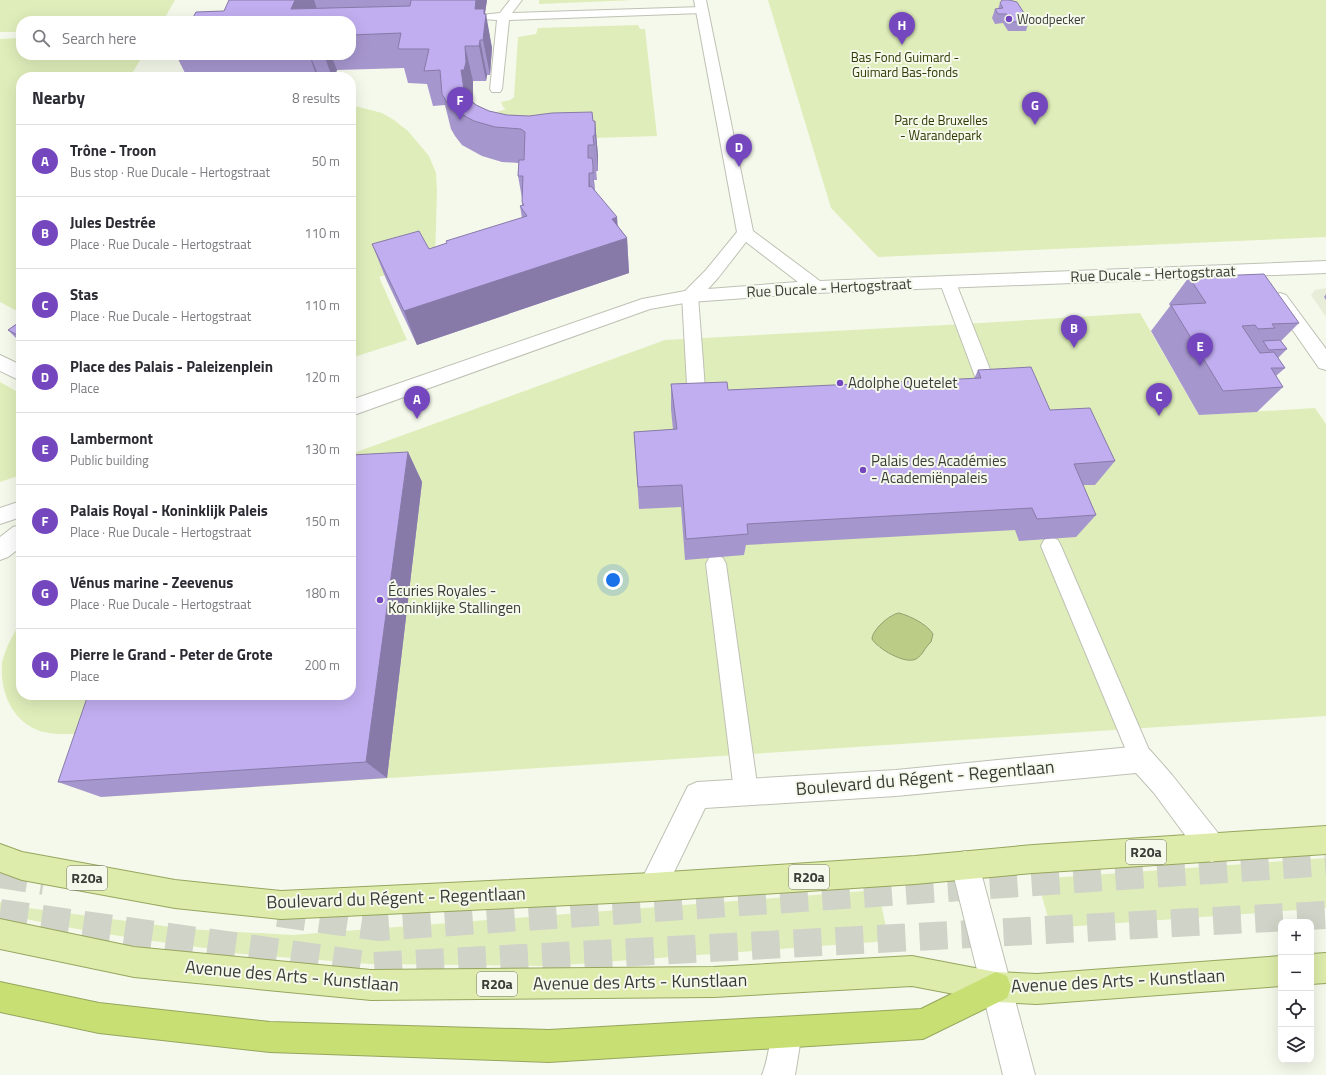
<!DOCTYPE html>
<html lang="en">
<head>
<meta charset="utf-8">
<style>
  :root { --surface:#fff; --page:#f7f7f7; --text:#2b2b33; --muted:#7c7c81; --line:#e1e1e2; --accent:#7447bf }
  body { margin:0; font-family:"Titillium Web",sans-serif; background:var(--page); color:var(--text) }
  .controls { position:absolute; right:12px; bottom:12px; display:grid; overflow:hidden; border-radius:8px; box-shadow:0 4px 16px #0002 }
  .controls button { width:36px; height:36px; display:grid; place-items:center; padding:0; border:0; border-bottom:1px solid var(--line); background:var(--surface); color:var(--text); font:20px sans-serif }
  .you { position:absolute; left:613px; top:580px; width:14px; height:14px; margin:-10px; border:3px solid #fff; border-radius:50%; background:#1a73e8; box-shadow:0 0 0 6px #1a73e833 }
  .badge { display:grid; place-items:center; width:26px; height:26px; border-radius:50%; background:var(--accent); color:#fff; font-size:13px; font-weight:700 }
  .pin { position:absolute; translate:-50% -33px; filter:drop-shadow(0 1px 2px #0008) }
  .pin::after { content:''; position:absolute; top:21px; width:14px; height:12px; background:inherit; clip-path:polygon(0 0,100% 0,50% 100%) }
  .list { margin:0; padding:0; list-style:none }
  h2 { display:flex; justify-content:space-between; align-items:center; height:52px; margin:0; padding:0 16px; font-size:17px }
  h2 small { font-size:13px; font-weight:400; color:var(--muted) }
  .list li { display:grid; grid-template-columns:26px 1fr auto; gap:12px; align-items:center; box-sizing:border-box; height:72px; padding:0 16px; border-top:1px solid var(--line) }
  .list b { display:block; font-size:15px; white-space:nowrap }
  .list p { margin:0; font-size:13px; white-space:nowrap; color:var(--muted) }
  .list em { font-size:13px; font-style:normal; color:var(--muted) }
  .icon { flex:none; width:22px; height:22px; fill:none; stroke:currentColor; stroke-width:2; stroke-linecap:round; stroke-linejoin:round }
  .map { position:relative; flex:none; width:1326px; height:1075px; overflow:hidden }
  .search { position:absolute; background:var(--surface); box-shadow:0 4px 16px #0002; left:16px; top:16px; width:340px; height:44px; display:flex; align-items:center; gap:10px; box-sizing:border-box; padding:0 14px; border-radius:16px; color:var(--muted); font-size:15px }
  .panel { position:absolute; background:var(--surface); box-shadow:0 4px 16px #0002; left:16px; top:72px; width:340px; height:628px; border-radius:16px }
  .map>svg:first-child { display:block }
</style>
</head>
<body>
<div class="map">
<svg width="1326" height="1075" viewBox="0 0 1326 1075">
  <rect width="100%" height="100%" fill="#f5f9eb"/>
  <path fill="#e7edd8" d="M1326,288V317L1311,295L1315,290Z"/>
  <path fill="#dfedba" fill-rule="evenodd" d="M0,0H175L163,21H21V32H0Z
    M539,0H635L539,4Z
    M768,0H1326V237L878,257L831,208Z
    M638,25L640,29H645L657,136L533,140L490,114L506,109L503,107L501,102L510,100L514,97L518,37L536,34L538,28Z
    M21,38V55H143L130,77H21V313L0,302V39Z
    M351,105L382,113L394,120L408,131L429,156L436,173L437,191L435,260L379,277L407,340L351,358Z
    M1140,313L1199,415L1315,408L1326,424V716L101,797L77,734C63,734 48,735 35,729C10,717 0,690 2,663C5,649 13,634 21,622V695H351V454L665,340L964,324ZM893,614L907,616L930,630L931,642L927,645L922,653L885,649L878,647L876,630Z
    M0,382L21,394V475L0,482Z
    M1326,858V908L1051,928L1037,879Z
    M878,890L889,941L549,966L370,964L230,953L228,951C151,941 75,931 0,913V902L21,907L187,929L293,935Z"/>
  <path fill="#bbcc87" stroke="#94a16f" d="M899,613C910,616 927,624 933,634L931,642C925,647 923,655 916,659C905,665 877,648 872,639C872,630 890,614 899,613Z"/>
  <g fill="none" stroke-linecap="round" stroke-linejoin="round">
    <path stroke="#d0d3c7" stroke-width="28" stroke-dasharray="28 14" stroke-linecap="butt" d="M0,874L44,881
      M0,913L374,966L1326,915
      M278,913L378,927L1326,862"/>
    <g stroke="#bec1b4" stroke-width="2">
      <path id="lane" d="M510,0H522L512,13L702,7L706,8L708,10L706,12L702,13L509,20L502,89L500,92H492L490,89L497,20L481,19L479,17L481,15L500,13Z
        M948,278L954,279L956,283L997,387L994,392L988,394L982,392L979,387L940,283L942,279Z
        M690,290L696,292L698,296L706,402L703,407L697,409L691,407L688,402L682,296L684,292Z
        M21,501V517L0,524V508Z
        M1051,537L1058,540L1061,546L1153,759L1149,767L1141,771L1133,767L1041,546L1044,540Z
        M716,555L723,558L726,564L758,791L755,800L746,803L737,800L734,791L706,564L709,558Z"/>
    </g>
    <g stroke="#bec1b4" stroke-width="2">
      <path id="street" d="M0,355L21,365V381L0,371Z
        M1141,746L1150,750L1172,775L1222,838L1226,848L1222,858L1212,862L1202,858L1154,793L1136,773L896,796L705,808L662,897L652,901L642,897L638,887L688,786L697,782L896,770Z
        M965,851L975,855L979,865L1035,1075H1003L951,865L955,855Z
        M787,1017L798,1021L802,1032L795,1075H762C769,1058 769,1039 776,1021Z"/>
    </g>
    <g stroke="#bec1b4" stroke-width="2">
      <path id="secondary" d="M694,0H706L753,231L820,281L1326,261V273L816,293L690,302L650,309L351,416V400L642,299L685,291L706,270L737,232ZM746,242L798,282L708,289L718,278Z
        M1280,293L1286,295L1326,349V370L1319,368L1271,299L1274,295Z
        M21,525V547L8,557L0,560V537L13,527Z"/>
    </g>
    <g stroke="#96a65e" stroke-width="2">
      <path id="primary" d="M1326,826V854L1033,873L915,884L652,901L281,919L175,908L22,880L0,872V844L22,852L175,880L281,891L652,873L915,856L1033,845Z
        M0,919L134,947L371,970L714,967L912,956L996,972L1037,974L1281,956V986L1037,1004L996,1002L912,986L714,997L371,1000L134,977L0,949Z
        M1326,953V983L1311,984V954Z"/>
    </g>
    <g stroke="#96a65e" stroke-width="2">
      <path id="highway" d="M996,972L1007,976L1011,987L1007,998L923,1039L549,1062L270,1052L99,1033L0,1012V982L99,1003L270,1022L549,1030L921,1009Z"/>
    </g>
    <use href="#lane" fill="#fff" fill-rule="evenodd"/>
    <use href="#street" fill="#fff" fill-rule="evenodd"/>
    <use href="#secondary" fill="#fff" fill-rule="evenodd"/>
    <use href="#primary" fill="#ddecab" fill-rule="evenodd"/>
    <use href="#highway" fill="#c7df73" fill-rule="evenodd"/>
  </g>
  <path fill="#a696ce" d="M229,0H487L485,13L492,48L490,75H487L486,81H473V96L472,101L476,105L489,111L507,115L595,121L598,156V171H596L597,180H594L595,191L618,226L627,238L629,273L417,345L386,279L372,244L429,249L522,218L520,206L522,205V198L518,176L519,163L502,162L482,156L462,145L455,136L451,129L445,105L433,106L427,84L409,83H408L404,68L337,70L334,77H187L176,55H351V21L224,11Z
    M1000,3L1029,21L1026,31H1008L1003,23L995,24L992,18L995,9H998Z
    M1189,277L1299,323L1281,341L1287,349L1278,358L1285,368L1276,376L1283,387L1257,412L1199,415L1151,331L1170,306L1169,304Z
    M1326,294V300L1324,297Z
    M21,321V341L17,339L8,330Z
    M978,370L1050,410L1115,461L1095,485H1083L1096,515L1076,537L1019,541L1015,530L746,545L744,555L685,560L681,507L639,509L634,432L673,430L671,409V384L728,390L974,379Z
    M408,452L422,482L387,778L101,797L58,782Z"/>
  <path fill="#877aa8" d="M295,0H314L317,9H291Z
    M476,0H487L485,13L486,16V14L492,48L490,75L483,40L475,9Z
    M480,40L487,75L486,81L479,46Z
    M465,46L473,81V96L471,105L464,90L461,70Z
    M309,55H310L319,77H317Z
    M324,55H331L337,70L334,77H332Z
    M595,121L598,156V171L595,135Z
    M593,136L596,171L597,180L594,145Z
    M592,158L595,193L596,208L593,173Z
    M589,173L592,208L589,187Z
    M617,217L619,241L627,238L629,273L417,345L404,311L612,219Z
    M408,452L422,482L387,778L366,762Z"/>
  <path fill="#c1aef0" stroke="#877aa8" d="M229,0H295L291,9L410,6L411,0H476L475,9H484V14H486L483,40H480L479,46H465L466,62L464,70H461L464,90L469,99L476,105L489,111L507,115L529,116L552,113L592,112L593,121H595V135L593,136L594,145H588V158H592L593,165V173H589V187L591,186L617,217L612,219L627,238L404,311L372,244L419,231L429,249L447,243L446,241L527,216L520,206L524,205L522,202L523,176H518L519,160H524L525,132L521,129L495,127L474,121L454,110L446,101L442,94L440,70L424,71L429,49H399L398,48L401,33L351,35V21H191L196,12L224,11Z
    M1002,0H1009L1017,2L1029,21L1012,22L1007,14H998L995,9L1003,8L1000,3Z
    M1264,274L1299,323L1272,324L1275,328L1258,329L1255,325L1242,326L1260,353L1274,352L1285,368H1271L1283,387L1223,391L1171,305L1206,303L1189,277Z
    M21,321V337L8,330Z
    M1280,340L1287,349L1269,350L1263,341Z
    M1031,367L1050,410L1090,408L1115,461L1074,464L1096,515L1037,519L1032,508L747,524L748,534L686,539L682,485L638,487L634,432L677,429L671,384L727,382L728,390L981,378L978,370Z
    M408,452L366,762L58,782L88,695H351V455Z"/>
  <g fill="#7447bf" stroke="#f5f9eb" stroke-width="1.5">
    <circle cx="1009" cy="19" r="4"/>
    <circle cx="840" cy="383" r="4"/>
    <circle cx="863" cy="470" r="4"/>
    <circle cx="380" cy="600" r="4"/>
  </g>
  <g text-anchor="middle" stroke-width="4" stroke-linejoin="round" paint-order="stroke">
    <g font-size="13" fill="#3a3c37" stroke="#f5f9eb" text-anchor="start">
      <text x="1017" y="24">Woodpecker</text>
    </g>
    <g font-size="13" fill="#303903" stroke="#f5f9eb">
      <text x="905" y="62">Bas Fond Guimard -<tspan x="905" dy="15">Guimard Bas-fonds</tspan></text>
      <text x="941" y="125">Parc de Bruxelles<tspan x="941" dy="15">- Warandepark</tspan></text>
    </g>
    <g fill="#f5f9eb" stroke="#72756d" stroke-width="1">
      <rect x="1126" y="840" width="40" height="24" rx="3"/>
      <rect x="789" y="865" width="40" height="24" rx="3"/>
      <rect x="67" y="866" width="40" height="24" rx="3"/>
      <rect x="477" y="972" width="40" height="24" rx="3"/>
    </g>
    <g font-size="14" font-weight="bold" fill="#3a3c37">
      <text x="1146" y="857">R20a</text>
      <text x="809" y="882">R20a</text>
      <text x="87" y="883">R20a</text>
      <text x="497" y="989">R20a</text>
    </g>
    <g font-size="15" fill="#3a3c37" stroke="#f5f9eb">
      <text transform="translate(1153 274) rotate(-2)" y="5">Rue Ducale - Hertogstraat</text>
      <text transform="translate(829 288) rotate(-3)" y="5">Rue Ducale - Hertogstraat</text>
    </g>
    <g font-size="15" fill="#3a3c37" stroke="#f5f9eb" text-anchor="start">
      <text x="848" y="388">Adolphe Quetelet</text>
      <text x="871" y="466">Palais des Académies<tspan x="871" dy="17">- Academiënpaleis</tspan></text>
      <text x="388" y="596">Écuries Royales -<tspan x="388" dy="17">Koninklijke Stallingen</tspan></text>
    </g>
    <g font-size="18" fill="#3a3c37" stroke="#f5f9eb">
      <text transform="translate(925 778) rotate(-5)" y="6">Boulevard du Régent - Regentlaan</text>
      <text transform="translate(396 898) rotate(-2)" y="6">Boulevard du Régent - Regentlaan</text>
      <text transform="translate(292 976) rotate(5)" y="6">Avenue des Arts - Kunstlaan</text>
      <text transform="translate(1118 981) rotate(-3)" y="6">Avenue des Arts - Kunstlaan</text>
      <text transform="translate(640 982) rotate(-1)" y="6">Avenue des Arts - Kunstlaan</text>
    </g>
  </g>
</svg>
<div class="controls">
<button>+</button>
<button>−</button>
<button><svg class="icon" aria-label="locate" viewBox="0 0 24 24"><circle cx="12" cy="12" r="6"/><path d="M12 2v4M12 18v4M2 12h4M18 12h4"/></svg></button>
<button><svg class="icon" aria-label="layers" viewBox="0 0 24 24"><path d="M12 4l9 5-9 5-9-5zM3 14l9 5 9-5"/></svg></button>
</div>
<div class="you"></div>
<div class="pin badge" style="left:417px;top:419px">A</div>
<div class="pin badge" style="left:1074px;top:348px">B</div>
<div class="pin badge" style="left:1159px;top:416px">C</div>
<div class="pin badge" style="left:739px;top:167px">D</div>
<div class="pin badge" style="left:1200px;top:366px">E</div>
<div class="pin badge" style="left:460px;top:120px">F</div>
<div class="pin badge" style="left:1035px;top:125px">G</div>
<div class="pin badge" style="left:902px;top:45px">H</div>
<div class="search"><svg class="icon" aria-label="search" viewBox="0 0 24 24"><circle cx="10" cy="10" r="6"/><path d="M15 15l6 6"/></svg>Search here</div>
<section class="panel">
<h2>Nearby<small>8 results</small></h2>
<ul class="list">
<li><span class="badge">A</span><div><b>Trône - Troon</b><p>Bus stop · Rue Ducale - Hertogstraat</p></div><em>50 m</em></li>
<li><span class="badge">B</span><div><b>Jules Destrée</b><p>Place · Rue Ducale - Hertogstraat</p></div><em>110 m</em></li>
<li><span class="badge">C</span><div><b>Stas</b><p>Place · Rue Ducale - Hertogstraat</p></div><em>110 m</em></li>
<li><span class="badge">D</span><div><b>Place des Palais - Paleizenplein</b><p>Place</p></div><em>120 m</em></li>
<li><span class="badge">E</span><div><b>Lambermont</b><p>Public building</p></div><em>130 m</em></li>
<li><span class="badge">F</span><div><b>Palais Royal - Koninklijk Paleis</b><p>Place · Rue Ducale - Hertogstraat</p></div><em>150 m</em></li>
<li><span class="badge">G</span><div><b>Vénus marine - Zeevenus</b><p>Place · Rue Ducale - Hertogstraat</p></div><em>180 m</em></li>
<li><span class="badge">H</span><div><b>Pierre le Grand - Peter de Grote</b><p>Place</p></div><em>200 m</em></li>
</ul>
</section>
</div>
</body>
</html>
